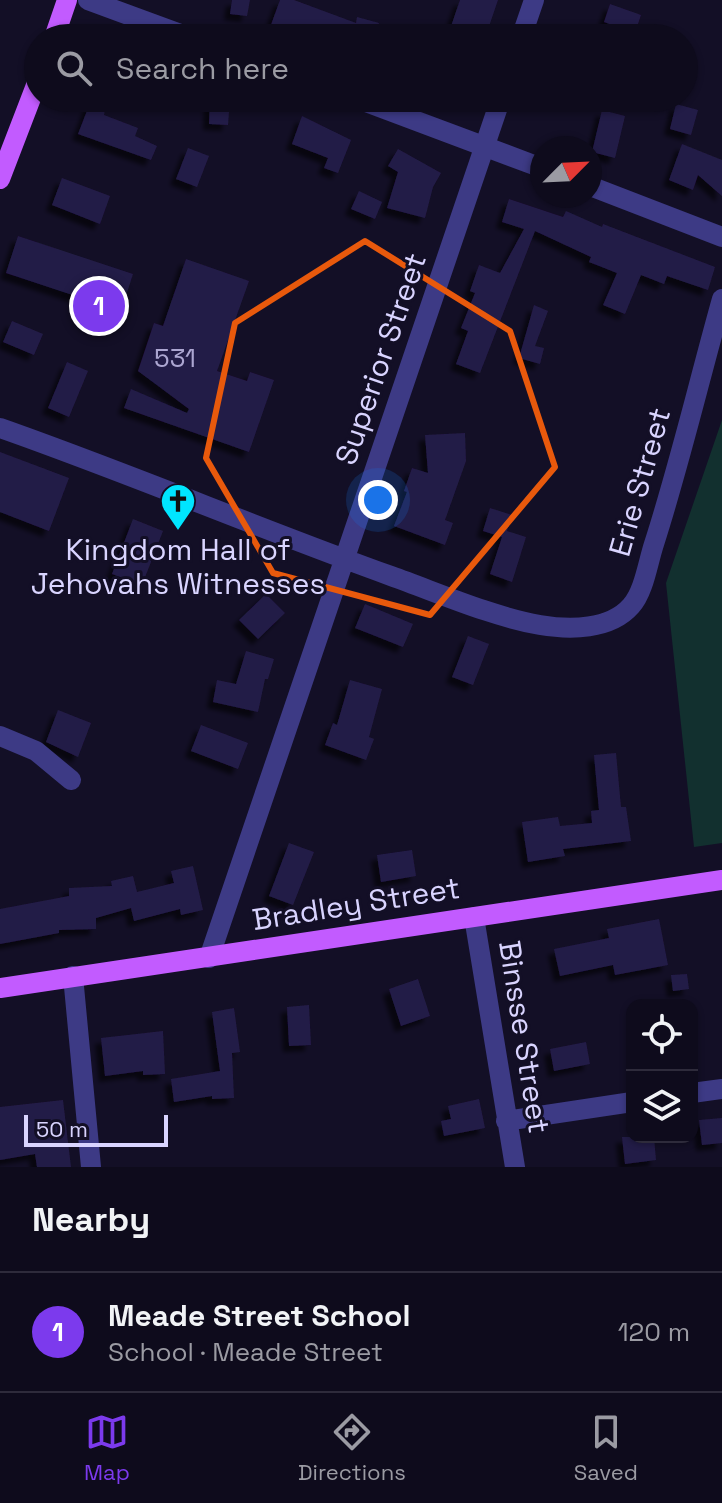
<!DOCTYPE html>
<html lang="en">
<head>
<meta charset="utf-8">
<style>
  :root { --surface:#0e0b1c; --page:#171425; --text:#f1f3f6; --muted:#9b9ba3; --line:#2e2b3b; --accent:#7c3aed }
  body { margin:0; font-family:"Space Grotesk",sans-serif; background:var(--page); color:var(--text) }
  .controls { position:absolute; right:24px; bottom:24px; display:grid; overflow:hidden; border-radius:16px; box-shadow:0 2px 6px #0004 }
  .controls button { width:72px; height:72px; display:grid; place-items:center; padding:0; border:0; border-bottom:2px solid var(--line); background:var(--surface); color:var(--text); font:40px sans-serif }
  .compass { position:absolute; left:530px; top:136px; width:72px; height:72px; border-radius:50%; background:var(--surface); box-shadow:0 2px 6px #0004; rotate:66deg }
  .scale { position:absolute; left:24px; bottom:20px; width:144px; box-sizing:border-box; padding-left:8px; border:4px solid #d9d4ff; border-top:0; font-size:22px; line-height:28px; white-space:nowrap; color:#d9d4ff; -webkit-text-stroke:6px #130f26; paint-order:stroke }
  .you { position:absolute; left:378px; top:500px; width:28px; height:28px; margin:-20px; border:6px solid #fff; border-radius:50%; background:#1a73e8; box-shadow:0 0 0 12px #1a73e833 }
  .badge { display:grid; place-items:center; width:52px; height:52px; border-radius:50%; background:var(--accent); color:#fff; font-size:26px; font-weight:700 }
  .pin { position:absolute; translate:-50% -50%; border:4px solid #fff; box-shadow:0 2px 8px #0006 }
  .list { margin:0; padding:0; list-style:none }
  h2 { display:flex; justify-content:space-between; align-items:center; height:104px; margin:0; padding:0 32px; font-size:34px }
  h2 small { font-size:26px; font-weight:400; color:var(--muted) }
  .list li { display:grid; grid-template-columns:52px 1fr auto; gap:24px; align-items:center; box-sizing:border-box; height:120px; padding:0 32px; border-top:2px solid var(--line) }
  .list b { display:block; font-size:30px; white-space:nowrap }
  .list p { margin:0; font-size:26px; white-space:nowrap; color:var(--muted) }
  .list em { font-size:26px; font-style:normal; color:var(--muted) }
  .icon { flex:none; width:44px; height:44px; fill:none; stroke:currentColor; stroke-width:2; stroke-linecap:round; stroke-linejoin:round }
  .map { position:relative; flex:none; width:722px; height:1167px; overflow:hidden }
  .search { position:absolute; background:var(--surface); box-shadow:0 2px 6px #0004; left:24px; right:24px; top:24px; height:88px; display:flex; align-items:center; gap:20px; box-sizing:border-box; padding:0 28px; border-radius:44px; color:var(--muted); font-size:30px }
  .sheet { height:224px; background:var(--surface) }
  nav { display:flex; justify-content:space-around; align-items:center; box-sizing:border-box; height:112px; border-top:2px solid var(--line); background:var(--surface); font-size:22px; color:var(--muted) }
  nav a { display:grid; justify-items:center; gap:4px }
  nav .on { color:var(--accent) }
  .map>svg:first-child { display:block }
</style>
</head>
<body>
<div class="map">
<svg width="722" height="1167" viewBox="0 0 722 1167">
  <defs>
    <filter id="shadow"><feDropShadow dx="-6" dy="6" stdDeviation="2" flood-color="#0009"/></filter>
  </defs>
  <rect width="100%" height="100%" fill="#130f26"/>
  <path fill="#12302f" d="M722,420V843L694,847L666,583Z"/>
  <path fill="#241b47" filter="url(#shadow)" d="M232,0H250L247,16L230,14Z
    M280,0H294L356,23L357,17L379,23L376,31L392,38H282L268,33Z
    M460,0H498L485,38H447Z
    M610,4L641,15L635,33L604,22Z
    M210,98H230L228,125L209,124Z
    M90,103L105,109L104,115L138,128L135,136L157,146L151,160L78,134Z
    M676,104L698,110L691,135L670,129Z
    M602,110L625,116L615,158L592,152Z
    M302,116L351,140L338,173L324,168L328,158L292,144Z
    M682,144L722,160V196L698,175L693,190L669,180Z
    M188,148L209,156L197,187L176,179Z
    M398,149L441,173L433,187L425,218L387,208L398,172L388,166Z
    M62,178L110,196L100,224L52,205Z
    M359,191L382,202L375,219L351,209Z
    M509,199L563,217L566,211L602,227L603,224L715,267L708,290L667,276L664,284L641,275L625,314L603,305L617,273L589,262L591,257L535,231L480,373L456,364L468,331L461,328L475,293L470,291L479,265L500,273L524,229L502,222Z
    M18,236L133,274L121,311L6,273Z
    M186,259L249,281L217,371L247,381L250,372L274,380L249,452L124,408L131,389L187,413L189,409L138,371L154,323L163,326Z
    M534,305L548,311L535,346L544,348L540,364L519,358Z
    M12,321L43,334L34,355L3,342Z
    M67,362L88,371L69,417L48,408Z
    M465,433L466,461L445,520L453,523L445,545L394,526L407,492L404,491L412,468L428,473L425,435Z
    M0,452L69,478L49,531L0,512Z
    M490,508L512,515L507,531L526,537L512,582L490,574L502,537L483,531Z
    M133,519L163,531L142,585L112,574Z
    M266,594L285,613L258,639L239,620Z
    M365,604L413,624L403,647L355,628Z
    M468,636L489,644L473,685L452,677Z
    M246,651L274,659L268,679H265L258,712L213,702L217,680L236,684Z
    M350,680L382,689L369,737L374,739L366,760L325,745L333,723L337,725Z
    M58,710L91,723L78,757L46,742Z
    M201,725L248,743L238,769L191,751Z
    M616,753L621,807H626L631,841L563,849L565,856L528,862L522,822L558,817L560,826L592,823L591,811L599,810L594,755Z
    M289,843L314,852L293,905L269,896Z
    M412,850L416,876L381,882L377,855Z
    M193,866L203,910L181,915L180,909L134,921L131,908L96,918V929L59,930V933L0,944V909L69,896V888L112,886L111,881L133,876L137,892L174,883L171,871Z
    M659,919L668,965L615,975L613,965L560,976L554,949L609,938L607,929Z
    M687,974L689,989L673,991L671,975Z
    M418,979L430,1016L401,1026L389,989Z
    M309,1005L311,1045L289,1046L287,1007Z
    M234,1008L240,1052L232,1053L234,1098L212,1099V1096L174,1102L171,1079L220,1071L212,1012Z
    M163,1031L165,1074L143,1075V1071L105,1076L101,1038Z
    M586,1042L590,1064L554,1071L550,1049Z
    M479,1099L485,1128L444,1136L441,1121L451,1119L448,1106Z
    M63,1100L71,1167H37L35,1154L0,1160V1107Z
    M722,1118V1143L702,1145L699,1120Z
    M622,1137H654L656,1160L625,1164Z"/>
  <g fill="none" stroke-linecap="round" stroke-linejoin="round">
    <path stroke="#3d3a85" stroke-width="20" d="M88,0L191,38
      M521,38L534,0
      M355,98L542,168
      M590,186L722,237
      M0,428C131,474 260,529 391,576C439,593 490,616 540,625C570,630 610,630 631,606C644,592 648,562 654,544C680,463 699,381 722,299
      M0,736L36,751L71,780
      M474,917L515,1167
      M209,958L501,98
      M73,976L91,1167
      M692,1093L722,1089
      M506,1121L632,1102"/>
    <path stroke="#c25bff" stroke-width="20" d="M54,38L67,0
      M0,179L38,80
      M0,988L722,880"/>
  </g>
  <path fill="none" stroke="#e8590c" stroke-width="6" stroke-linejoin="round" d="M365,241L510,331L555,467L430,615L273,573L206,458L235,323Z"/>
  <defs>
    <g id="church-pin" transform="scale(1.8)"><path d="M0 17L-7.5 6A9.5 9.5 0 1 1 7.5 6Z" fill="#00e5ff" stroke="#130f26"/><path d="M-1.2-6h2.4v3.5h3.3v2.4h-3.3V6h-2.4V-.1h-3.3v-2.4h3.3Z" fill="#111"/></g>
  </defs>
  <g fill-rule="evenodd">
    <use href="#church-pin" x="178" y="501"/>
  </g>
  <g text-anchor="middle" stroke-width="6" stroke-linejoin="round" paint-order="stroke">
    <g font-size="26" fill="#aca6d1">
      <text x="175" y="367">531</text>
    </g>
    <g font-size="30" fill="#d9d4ff" stroke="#130f26">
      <text transform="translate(381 359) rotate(-71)" y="10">Superior Street</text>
      <text transform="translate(640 482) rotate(-74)" y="10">Erie Street</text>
      <text transform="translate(356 904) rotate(-9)" y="10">Bradley Street</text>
      <text transform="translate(524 1037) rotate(81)" y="10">Binsse Street</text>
    </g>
    <g font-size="30" fill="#d9d4ff" stroke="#130f26">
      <text x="178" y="560">Kingdom Hall of<tspan x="178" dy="34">Jehovahs Witnesses</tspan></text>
    </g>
  </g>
</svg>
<div class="controls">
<button><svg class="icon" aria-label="locate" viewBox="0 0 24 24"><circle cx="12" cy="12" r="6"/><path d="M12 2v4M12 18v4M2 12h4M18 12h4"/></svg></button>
<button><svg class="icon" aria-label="layers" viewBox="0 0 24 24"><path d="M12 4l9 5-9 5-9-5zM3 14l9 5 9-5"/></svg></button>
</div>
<svg class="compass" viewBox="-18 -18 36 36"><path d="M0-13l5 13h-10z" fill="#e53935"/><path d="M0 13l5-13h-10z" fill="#9b9ba3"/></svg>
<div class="scale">50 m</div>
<div class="you"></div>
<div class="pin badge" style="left:99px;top:306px">1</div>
<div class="search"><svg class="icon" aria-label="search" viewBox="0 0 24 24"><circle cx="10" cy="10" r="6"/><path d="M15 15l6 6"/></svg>Search here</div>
</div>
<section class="sheet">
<h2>Nearby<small></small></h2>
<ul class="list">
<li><span class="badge">1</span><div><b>Meade Street School</b><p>School · Meade Street</p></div><em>120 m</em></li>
</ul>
</section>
<nav>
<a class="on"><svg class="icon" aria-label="map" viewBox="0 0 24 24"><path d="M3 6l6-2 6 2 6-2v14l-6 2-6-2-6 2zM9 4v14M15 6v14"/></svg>Map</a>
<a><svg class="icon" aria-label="directions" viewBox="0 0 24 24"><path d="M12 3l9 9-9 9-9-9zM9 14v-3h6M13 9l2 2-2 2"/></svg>Directions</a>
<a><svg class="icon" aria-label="saved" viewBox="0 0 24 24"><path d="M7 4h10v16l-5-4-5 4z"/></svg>Saved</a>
</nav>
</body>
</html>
